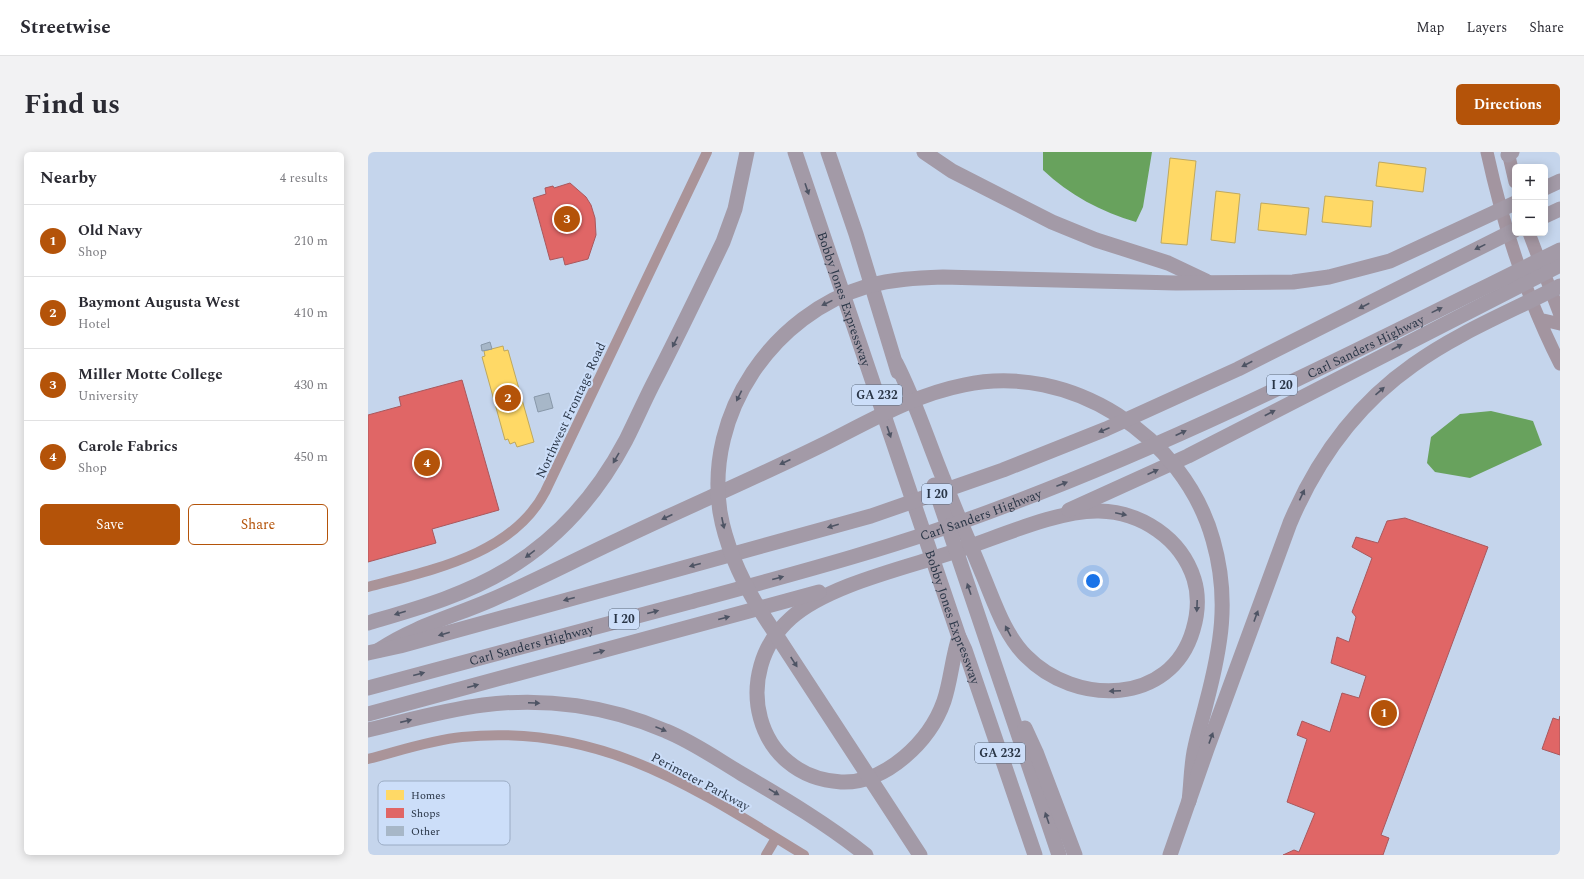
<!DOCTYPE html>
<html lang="en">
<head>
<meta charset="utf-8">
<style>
  :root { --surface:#fff; --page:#f2f2f3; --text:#2b2b33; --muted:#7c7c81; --line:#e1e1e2; --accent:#b45309 }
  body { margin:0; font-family:Spectral,serif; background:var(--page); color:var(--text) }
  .controls { position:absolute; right:12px; top:12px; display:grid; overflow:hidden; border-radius:6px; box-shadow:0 2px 10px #0003 }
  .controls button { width:36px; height:36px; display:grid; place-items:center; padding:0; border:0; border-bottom:1px solid var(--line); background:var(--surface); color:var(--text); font:20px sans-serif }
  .you { position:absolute; left:725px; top:429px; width:14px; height:14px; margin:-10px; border:3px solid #fff; border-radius:50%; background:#1a73e8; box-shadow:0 0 0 6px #1a73e833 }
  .badge { display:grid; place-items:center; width:26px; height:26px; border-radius:50%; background:var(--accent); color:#fff; font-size:13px; font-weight:700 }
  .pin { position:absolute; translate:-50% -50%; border:2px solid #fff; box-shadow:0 1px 4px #0006 }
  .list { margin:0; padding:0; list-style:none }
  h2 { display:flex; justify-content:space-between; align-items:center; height:52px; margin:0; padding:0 16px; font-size:17px }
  h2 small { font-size:13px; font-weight:400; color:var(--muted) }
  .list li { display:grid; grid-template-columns:26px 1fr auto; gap:12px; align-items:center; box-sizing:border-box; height:72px; padding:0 16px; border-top:1px solid var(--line) }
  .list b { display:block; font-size:15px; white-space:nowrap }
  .list p { margin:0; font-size:13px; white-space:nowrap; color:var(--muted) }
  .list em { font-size:13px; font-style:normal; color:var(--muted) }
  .actions { display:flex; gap:8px; padding:12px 16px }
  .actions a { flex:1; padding:9px 0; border:1px solid var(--accent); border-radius:6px; text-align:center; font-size:14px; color:var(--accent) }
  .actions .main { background:var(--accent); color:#fff }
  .map { position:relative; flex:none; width:1192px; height:703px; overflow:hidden; border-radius:6px }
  header { display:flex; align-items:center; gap:24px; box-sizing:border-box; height:56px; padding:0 20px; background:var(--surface); border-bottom:1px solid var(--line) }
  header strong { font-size:19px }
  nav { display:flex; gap:22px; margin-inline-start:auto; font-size:14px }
  .intro { display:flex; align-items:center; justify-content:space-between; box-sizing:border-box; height:96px; padding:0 24px }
  h1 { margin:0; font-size:28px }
  .button { padding:10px 18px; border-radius:6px; background:var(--accent); color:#fff; font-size:14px; font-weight:700 }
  main { display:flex; gap:24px; padding:0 24px }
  aside { flex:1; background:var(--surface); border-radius:6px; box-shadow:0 2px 10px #0003 }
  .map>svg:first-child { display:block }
</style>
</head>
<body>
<header>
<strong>Streetwise</strong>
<nav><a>Map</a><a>Layers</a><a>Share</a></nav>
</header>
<div class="intro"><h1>Find us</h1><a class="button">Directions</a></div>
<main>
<aside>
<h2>Nearby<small>4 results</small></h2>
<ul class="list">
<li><span class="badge">1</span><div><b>Old Navy</b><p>Shop</p></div><em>210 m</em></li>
<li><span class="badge">2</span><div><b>Baymont Augusta West</b><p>Hotel</p></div><em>410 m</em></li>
<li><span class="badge">3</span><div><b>Miller Motte College</b><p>University</p></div><em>430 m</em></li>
<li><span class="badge">4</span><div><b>Carole Fabrics</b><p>Shop</p></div><em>450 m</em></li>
</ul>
<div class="actions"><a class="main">Save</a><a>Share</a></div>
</aside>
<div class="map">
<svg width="1192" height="703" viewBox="0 0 1192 703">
  <rect width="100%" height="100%" fill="#c5d5ec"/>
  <path fill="#68a25d" d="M675,0H784L775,55L768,70C734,60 701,43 675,18Z
    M1123,259L1165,269L1174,293L1102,326L1067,320L1059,311L1063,285L1092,262Z"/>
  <path fill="#ffd966" stroke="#bfa85d" d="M802,6L828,9L819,93L793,91Z
    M1011,10L1058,16L1055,40L1008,34Z
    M848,39L872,42L867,91L843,88Z
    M957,44L1005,49L1003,75L954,70Z
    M893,51L941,56L938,83L890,78Z
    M135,194L136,199L140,198L166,290L149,295L147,290L142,292L140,287L137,288L114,205L117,204L116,199Z"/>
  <path fill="#e06666" stroke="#a9585d" d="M202,31L218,45L223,53L227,66L228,83L220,107L197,113L195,105L182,108L165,46L178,42L177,36L185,34L186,36Z
    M94,228L131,358L64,377L68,391L0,410V263L33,254L31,245Z
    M1037,366L1120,395L1013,683L1021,686L1015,703H915L926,698L931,700L947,661L919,650L939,587L929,583L934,569L962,580L974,541L991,546L998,524L963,511L969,485L981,490L988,465L984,460L1004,406L984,395L988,385L1010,391L1019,369Z
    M1192,564V603L1174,597L1185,566L1191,568Z"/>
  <path fill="#a7b7c8" stroke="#8898a9" d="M122,190L124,197L114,199L113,193Z
    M181,241L185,256L170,260L166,245Z"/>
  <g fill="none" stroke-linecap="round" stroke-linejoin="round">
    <path stroke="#aa9499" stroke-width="10" d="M0,435C63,418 144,403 177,340L339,0
      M0,607C31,599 63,588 94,585C231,571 325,635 436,703
      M398,703L408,686"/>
    <path stroke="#a395a0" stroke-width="13" d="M1119,0C1135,73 1158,145 1192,212
      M1140,0L1147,30
      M1161,81L1192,163
      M1171,167L1192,172"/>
    <g stroke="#a39aa7" stroke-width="15">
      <path id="s1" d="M427,0L591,485L597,498L667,703"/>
      <path d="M460,0L488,82L530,220"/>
      <path d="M556,0L584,19L684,70L728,88L800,111L838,129"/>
      <path d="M1140,3L1144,0"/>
      <path d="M1177,36L1192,29"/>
      <path d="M1177,64L1192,57"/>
      <path d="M528,211C547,248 559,287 575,326C587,358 601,389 614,421C626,449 636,482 658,504C707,554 803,554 825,478C830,461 831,443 826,427C813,386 773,360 731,359C690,358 631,385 591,398C542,415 461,432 423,466C362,520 386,625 473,630C518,632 562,589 576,549C583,528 584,506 591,485"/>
      <path d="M566,333L691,703"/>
      <path d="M701,358L820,304L1192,113"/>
      <path d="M0,471C47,457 95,444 138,418C190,387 230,341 258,288C267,270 275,252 284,234C309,186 332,138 355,90L367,57L379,0"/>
      <path d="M11,498C45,475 86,464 123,448C167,429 209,407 252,387C319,355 387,326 454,293C500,270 545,243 596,233C702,210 816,284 845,388C862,447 853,495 838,552C834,568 829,584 826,600C823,616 823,633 821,649"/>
      <path d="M0,501L32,494L503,364L635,318L738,277L870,217L1147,78"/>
      <path id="s2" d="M0,536C107,507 214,478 322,450C426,422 532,394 634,355C825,284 1009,188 1192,98"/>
      <path d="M0,562L451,440"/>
      <path d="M657,576L668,600L707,703"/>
      <path d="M0,578C38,569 76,558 115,553C177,545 241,554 298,579C325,590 349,607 374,622C417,647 459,672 498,703"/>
      <path d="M552,703L390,455C372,425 358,395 352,360C337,261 405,162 500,134C525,127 549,126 575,125L808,131L925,130L961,125L1022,109L1147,51"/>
      <path d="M802,703L839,597L922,371C949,307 988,253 1045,213C1089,181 1144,159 1192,134"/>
    </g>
  </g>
  <defs><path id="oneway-solid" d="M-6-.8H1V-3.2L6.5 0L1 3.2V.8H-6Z"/></defs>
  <g fill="#4e5464">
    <use href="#oneway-solid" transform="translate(439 37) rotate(71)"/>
    <use href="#oneway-solid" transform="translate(1112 95) rotate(154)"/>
    <use href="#oneway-solid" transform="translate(459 151) rotate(154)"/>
    <use href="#oneway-solid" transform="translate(996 154) rotate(153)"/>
    <use href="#oneway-solid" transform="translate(1069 158) rotate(-26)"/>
    <use href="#oneway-solid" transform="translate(307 190) rotate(117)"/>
    <use href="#oneway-solid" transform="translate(1029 195) rotate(-27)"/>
    <use href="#oneway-solid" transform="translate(879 212) rotate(153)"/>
    <use href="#oneway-solid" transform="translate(1012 239) rotate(-41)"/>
    <use href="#oneway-solid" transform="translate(371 244) rotate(116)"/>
    <use href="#oneway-solid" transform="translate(902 261) rotate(-28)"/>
    <use href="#oneway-solid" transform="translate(736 278) rotate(157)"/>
    <use href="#oneway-solid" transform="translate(521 280) rotate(71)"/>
    <use href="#oneway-solid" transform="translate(813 281) rotate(-25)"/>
    <use href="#oneway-solid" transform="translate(248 306) rotate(120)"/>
    <use href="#oneway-solid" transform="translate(417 310) rotate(155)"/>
    <use href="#oneway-solid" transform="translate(785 320) rotate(-24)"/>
    <use href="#oneway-solid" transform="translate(694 332) rotate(-21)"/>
    <use href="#oneway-solid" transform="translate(934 343) rotate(-65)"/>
    <use href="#oneway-solid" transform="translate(753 362) rotate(12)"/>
    <use href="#oneway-solid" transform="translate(299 365) rotate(155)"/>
    <use href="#oneway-solid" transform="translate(355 371) rotate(78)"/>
    <use href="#oneway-solid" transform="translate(465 374) rotate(164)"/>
    <use href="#oneway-solid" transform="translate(162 402) rotate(143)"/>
    <use href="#oneway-solid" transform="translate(327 413) rotate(165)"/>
    <use href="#oneway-solid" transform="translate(410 426) rotate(-15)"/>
    <use href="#oneway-solid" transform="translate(601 437) rotate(-109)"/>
    <use href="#oneway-solid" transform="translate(201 447) rotate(165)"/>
    <use href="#oneway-solid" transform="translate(829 454) rotate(92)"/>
    <use href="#oneway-solid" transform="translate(285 460) rotate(-15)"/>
    <use href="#oneway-solid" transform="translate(32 461) rotate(163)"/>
    <use href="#oneway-solid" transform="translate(888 464) rotate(-70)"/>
    <use href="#oneway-solid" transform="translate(356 466) rotate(-15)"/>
    <use href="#oneway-solid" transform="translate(640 479) rotate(-118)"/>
    <use href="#oneway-solid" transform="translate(76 482) rotate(164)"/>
    <use href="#oneway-solid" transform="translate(231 500) rotate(-15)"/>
    <use href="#oneway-solid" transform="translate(426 510) rotate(57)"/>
    <use href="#oneway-solid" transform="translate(51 522) rotate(-15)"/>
    <use href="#oneway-solid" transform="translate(105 534) rotate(-15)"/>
    <use href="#oneway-solid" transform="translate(747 539) rotate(177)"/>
    <use href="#oneway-solid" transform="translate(166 551) rotate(2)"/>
    <use href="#oneway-solid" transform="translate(38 569) rotate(-13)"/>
    <use href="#oneway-solid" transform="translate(293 577) rotate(22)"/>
    <use href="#oneway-solid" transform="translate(843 586) rotate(-70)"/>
    <use href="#oneway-solid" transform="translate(406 640) rotate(31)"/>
    <use href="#oneway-solid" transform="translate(679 666) rotate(-109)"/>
  </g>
  <g text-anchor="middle" stroke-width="4" stroke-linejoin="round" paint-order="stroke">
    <g fill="#ccdef9" stroke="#5b687c" stroke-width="1">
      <rect x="899" y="223" width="30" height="20" rx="3"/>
      <rect x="484" y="233" width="50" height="20" rx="3"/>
      <rect x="554" y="332" width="30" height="20" rx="3"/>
      <rect x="241" y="457" width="30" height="20" rx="3"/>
      <rect x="607" y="591" width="50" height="20" rx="3"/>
    </g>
    <g font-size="12" font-weight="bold" fill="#2a3647">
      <text x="914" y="237">I 20</text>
      <text x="509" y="247">GA 232</text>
      <text x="569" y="346">I 20</text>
      <text x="256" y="471">I 20</text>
      <text x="632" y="605">GA 232</text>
    </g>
    <g font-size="13" fill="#2a3647" stroke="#ccdef9">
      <text dy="5" stroke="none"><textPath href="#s1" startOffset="155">Bobby Jones Expressway</textPath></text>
      <text dy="5" stroke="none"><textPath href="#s2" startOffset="1057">Carl Sanders Highway</textPath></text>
      <text transform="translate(202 258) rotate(-65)" y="5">Northwest Frontage Road</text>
      <text dy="5" stroke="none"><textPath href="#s2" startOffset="637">Carl Sanders Highway</textPath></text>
      <text dy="5" stroke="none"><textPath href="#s1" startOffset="491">Bobby Jones Expressway</textPath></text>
      <text dy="5" stroke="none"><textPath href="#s2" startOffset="169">Carl Sanders Highway</textPath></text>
      <text transform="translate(333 629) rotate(28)" y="5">Perimeter Parkway</text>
    </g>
  </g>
  <rect x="10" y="629" width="132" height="64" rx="6" fill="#ccdef9" stroke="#9bacc4" stroke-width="1"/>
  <rect x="18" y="638" width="18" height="10" fill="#ffd966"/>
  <rect x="18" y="656" width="18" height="10" fill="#e06666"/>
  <rect x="18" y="674" width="18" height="10" fill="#a7b7c8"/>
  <g font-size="11" fill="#2a3647">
    <text x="43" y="647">Homes</text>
    <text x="43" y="665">Shops</text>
    <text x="43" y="683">Other</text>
  </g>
</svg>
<div class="controls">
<button>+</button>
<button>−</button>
</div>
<div class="you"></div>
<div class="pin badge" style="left:1016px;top:561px">1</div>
<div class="pin badge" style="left:140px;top:246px">2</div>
<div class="pin badge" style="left:199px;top:67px">3</div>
<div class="pin badge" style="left:59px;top:311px">4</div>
</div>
</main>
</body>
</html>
